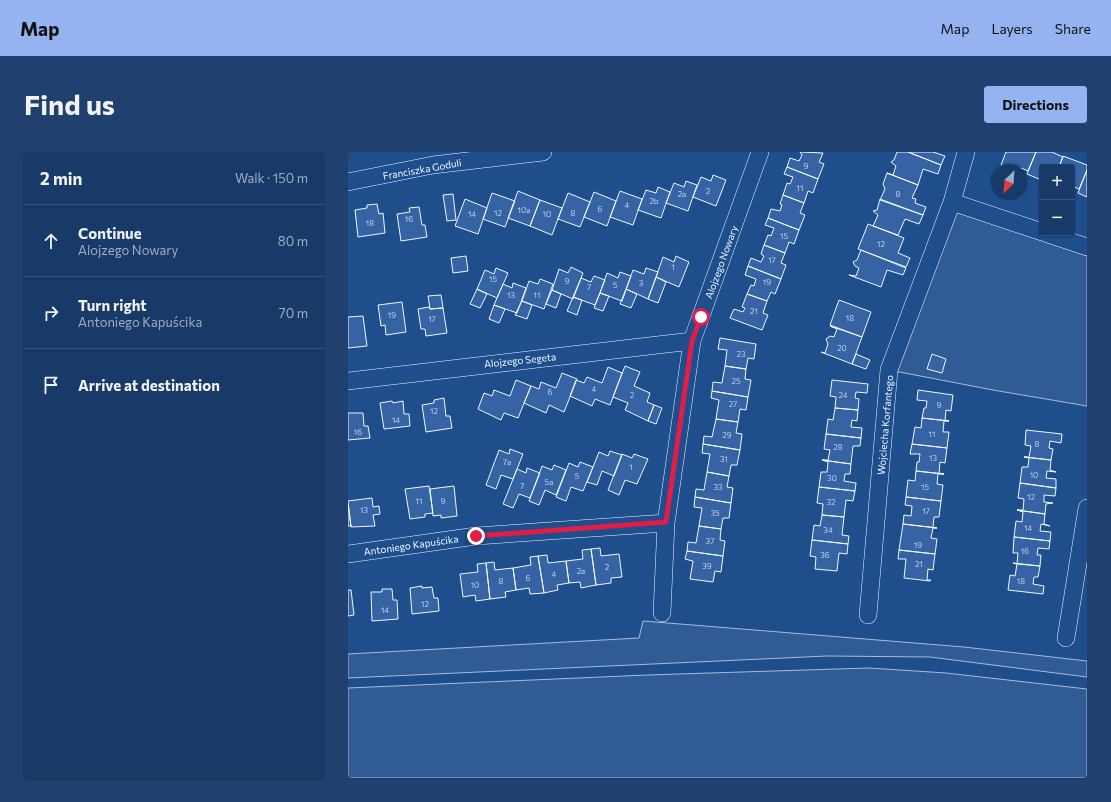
<!DOCTYPE html>
<html lang="en">
<head>
<meta charset="utf-8">
<style>
  :root { --surface:#173a69; --page:#20416f; --text:#f1f3f6; --muted:#9eadc0; --line:#36547d; --accent:#95b2f1 }
  body { margin:0; font-family:Commissioner,sans-serif; background:var(--page); color:var(--text) }
  .controls { position:absolute; right:12px; top:12px; display:grid; overflow:hidden; border-radius:4px; box-shadow:0 1px 3px #0004 }
  .controls button { width:36px; height:36px; display:grid; place-items:center; padding:0; border:0; border-bottom:1px solid var(--line); background:var(--surface); color:var(--text); font:20px sans-serif }
  .compass { position:absolute; left:643px; top:12px; width:36px; height:36px; border-radius:50%; background:var(--surface); box-shadow:0 1px 3px #0004; rotate:205deg }
  .stop { position:absolute; width:12px; height:12px; margin:-9px; border:3px solid #e11d48; border-radius:50%; background:#fff }
  .stop.end { background:#e11d48; border-color:#fff; box-shadow:0 1px 4px #0008 }
  .list { margin:0; padding:0; list-style:none }
  h2 { display:flex; justify-content:space-between; align-items:center; height:52px; margin:0; padding:0 16px; font-size:17px }
  h2 small { font-size:13px; font-weight:400; color:var(--muted) }
  .list li { display:grid; grid-template-columns:26px 1fr auto; gap:12px; align-items:center; box-sizing:border-box; height:72px; padding:0 16px; border-top:1px solid var(--line) }
  .list b { display:block; font-size:15px; white-space:nowrap }
  .list p { margin:0; font-size:13px; white-space:nowrap; color:var(--muted) }
  .list em { font-size:13px; font-style:normal; color:var(--muted) }
  .icon { flex:none; width:22px; height:22px; fill:none; stroke:currentColor; stroke-width:2; stroke-linecap:round; stroke-linejoin:round }
  .map { position:relative; flex:none; width:739px; height:626px; overflow:hidden; border-radius:4px }
  header { display:flex; align-items:center; gap:24px; box-sizing:border-box; height:56px; padding:0 20px; background:var(--accent); color:#111 }
  header strong { font-size:19px }
  nav { display:flex; gap:22px; margin-inline-start:auto; font-size:14px }
  .intro { display:flex; align-items:center; justify-content:space-between; box-sizing:border-box; height:96px; padding:0 24px }
  h1 { margin:0; font-size:28px }
  .button { padding:10px 18px; border-radius:4px; background:var(--accent); color:#111; font-size:14px; font-weight:700 }
  main { display:flex; gap:24px; padding:0 24px }
  aside { flex:1; background:var(--surface); border-radius:4px; box-shadow:0 1px 3px #0004 }
  .map>svg:first-child { display:block }
</style>
</head>
<body>
<header>
<strong>Map</strong>
<nav><a>Map</a><a>Layers</a><a>Share</a></nav>
</header>
<div class="intro"><h1>Find us</h1><a class="button">Directions</a></div>
<main>
<aside>
<h2>2 min<small>Walk · 150 m</small></h2>
<ul class="list">
<li><svg class="icon" aria-label="ahead" viewBox="0 0 24 24"><path d="M12 20V5M6 11l6-6 6 6"/></svg><div><b>Continue</b><p>Alojzego Nowary</p></div><em>80 m</em></li>
<li><svg class="icon" aria-label="right" viewBox="0 0 24 24"><path d="M7 20v-9h11M14 6l5 5-5 5"/></svg><div><b>Turn right</b><p>Antoniego Kapuścika</p></div><em>70 m</em></li>
<li><svg class="icon" aria-label="arrive" viewBox="0 0 24 24"><path d="M6 21V4h12l-3 4 3 4H6"/></svg><div><b>Arrive at destination</b></div></li>
</ul>
</aside>
<div class="map">
<svg width="739" height="626" viewBox="0 0 739 626">
  <rect width="100%" height="100%" fill="#1f4e8c"/>
  <path fill="#305b95" stroke="#a8bbd7" d="M604,50L739,95V254L645,238L541,218Z
    M295,469L616,495L739,509V525L582,505L479,504L0,526V502L291,486Z
    M521,516L598,521L739,537V626H0V536L299,523Z"/>
  <path fill="#3563a3" stroke="#f2f6ff" d="M452,0L475,1L471,10L476,12L470,27L439,15L442,6L451,9L454,3Z
    M549,0H560L593,13L590,22L575,17L570,33L539,21L545,23L548,14L543,10L546,8Z
    M560,0H585L597,4L593,13Z
    M658,0H688L680,19L673,16L672,18H668L653,13Z
    M688,0H704L715,5L711,15H694V23H693L691,27L679,22Z
    M715,4L739,13V18L731,37L724,34V15H711Z
    M439,15L470,27L465,41L460,39L456,51L435,43L439,31L442,32L445,25L436,22Z
    M739,18V45L730,41Z
    M539,21L570,33L564,46L568,47L567,51L578,55L575,63L532,48L537,37L535,32Z
    M365,23L378,28L368,54L345,45L353,25L363,29Z
    M338,29L349,33L340,59L318,51L326,31L336,35Z
    M310,35L322,40L313,66L290,58L298,38L308,41Z
    M170,39L192,48L182,74L160,66Z
    M272,39L294,47L285,73L262,65Z
    M246,40L268,49L259,74L236,65Z
    M144,41L167,49L157,75L135,67Z
    M220,41L242,50L232,75L210,67Z
    M105,42L108,68L99,69L95,43Z
    M435,43L456,51L452,61L457,63L451,78L420,66L423,57L432,59L434,53L432,52Z
    M117,47L139,56L130,82L107,74Z
    M532,47L575,63L571,72L557,67L550,83L525,74L530,63L525,59L529,58Z
    M192,48L214,56L204,83L182,74Z
    M29,52L31,62L35,61L37,81L10,85L7,58L19,56V53Z
    M71,55L74,73H77L79,85L53,89L49,62L62,60L61,56Z
    M420,66L451,78L446,92L441,90L437,101L416,93L420,83L423,84L426,76L417,73Z
    M520,72L556,86L550,101L562,106L558,115L510,97Z
    M416,93L437,101L433,111L438,113L433,127L400,114L403,106L413,110L416,104L413,102Z
    M513,98L558,116L555,123L539,118L533,135L501,123L508,124L511,116L507,114L505,110L509,108Z
    M118,104L120,119L105,121L103,106Z
    M328,104L341,110L331,135L308,125L315,105L326,110Z
    M400,114L433,127L427,142L423,140L419,149L399,142L403,133L406,134L408,127L397,123Z
    M223,115L235,121L225,147L204,138L211,117L220,121Z
    M148,116L160,121L149,146L129,137L137,118L146,122Z
    M298,116L310,120L300,147L278,137L285,118L296,122Z
    M272,120L283,124L274,149L252,141L259,121L270,126Z
    M246,124L257,128L247,153L225,145L233,126L243,130Z
    M308,125L318,130L310,151L300,147Z
    M192,127L205,132L196,157L174,149L181,129L190,132Z
    M165,131L178,136L169,161L146,153L155,132L164,136Z
    M129,137L139,142L132,156L122,152Z
    M278,137L289,142L283,156L272,152Z
    M204,138L213,142L208,156L198,152Z
    M252,141L261,144L255,159L246,156Z
    M399,142L419,149L415,161L420,163L414,178L382,166L386,157L395,160L397,156L394,155Z
    M93,143L95,156L82,157L80,144Z
    M225,145L234,148L229,163L219,159Z
    M491,148L523,160L514,185L482,173Z
    M174,149L184,153L179,167L167,163Z
    M54,150L58,180L38,183L37,173L33,174L30,153Z
    M146,153L157,157L151,171L141,167Z
    M81,155L82,157L95,156L99,181L78,184L77,177H73L70,157Z
    M15,164L19,194L0,196V165Z
    M482,174L514,185L504,212L473,200L477,201L480,192L478,187L482,184L486,185L489,177Z
    M372,186L408,192L406,207L400,206L398,217L377,214L379,198L370,197Z
    M508,202L522,208L518,217L504,212Z
    M584,202L598,207L594,221L579,217Z
    M277,214L292,220L286,234L302,241L299,250L306,253L300,269L277,258L280,251L265,245Z
    M377,214L398,217L397,227L403,228L400,245L364,239L365,230L374,231Z
    M260,215L274,221L262,253L247,247L244,254L222,244L228,228L236,231L239,225L254,231Z
    M214,221L229,227L216,260L201,253L198,261L176,251L183,234L191,237L193,230L208,236Z
    M168,228L183,234L170,266L156,261L153,268L130,257L136,241L144,244L146,238L162,244Z
    M484,228L520,232L519,241L508,240L507,246L511,247L510,258L487,256L488,245L482,244Z
    M570,238L605,243L603,259L598,258L597,268L601,269L574,266L576,256H578L579,249L569,248Z
    M364,239L400,245L398,258L392,257L390,270L368,267L371,248L363,246Z
    M96,246L98,264H102L104,276L78,280L74,253L86,251V248Z
    M44,249L45,251L55,249L56,262H61L62,274L36,277L32,251Z
    M306,253L314,256L308,272L300,269Z
    M487,256L510,258L509,269L504,268L503,275L514,276L513,286L478,282L480,267L485,268Z
    M0,261H15L16,274H20L22,286L0,288Z
    M574,266L601,269H596L595,280H601L599,296L564,292L567,275L573,276Z
    M368,267L390,270L388,281L394,282L392,298L355,292L356,284L364,285Z
    M678,278L714,282L713,291L702,289L701,296L705,297L703,308L676,305H681L683,294L677,293Z
    M478,282L513,286L512,294H505L503,312L474,308H480L482,298L476,297Z
    M355,292L392,298L389,313H383L381,324L359,320L362,302L354,301Z
    M564,292L599,296L597,311L592,310L591,321L596,322L568,319L569,310H571L572,302H562Z
    M162,297L175,302L165,327L153,323L148,337L138,333L151,298L161,302Z
    M262,299L274,303L266,324L254,319L249,333L239,330L251,300L260,304Z
    M274,302L284,306L286,302L300,307L289,332L277,328L271,343L260,338Z
    M676,305L703,308L702,318L708,320L699,319L698,326L708,327V336L672,331L674,315H680L681,306Z
    M474,308L503,312L502,322H497L496,329L508,331L507,339L471,335L473,320H479L480,310Z
    M232,310L245,315L235,339L223,335L218,349L208,345L221,311L230,315Z
    M206,313L218,318L208,343L197,338L191,353L181,349L194,314L204,318Z
    M179,316L192,321L182,346L171,342L165,356L155,352L169,317L178,321Z
    M568,319L596,322H590L589,332L595,333L593,349L558,345L560,328L567,329Z
    M359,320L381,324L379,335L385,336L383,351L347,345L348,337L356,338Z
    M672,331L708,336L707,344L696,343V350L705,351L698,352L697,362L669,358H675L676,347L670,346Z
    M81,334L85,361L77,362V365L62,367L57,337Z
    M106,334L109,364L93,366V363L85,364L82,337Z
    M471,335L507,339L505,349L498,348L496,365L474,363L475,352L469,351Z
    M347,345L383,351L381,366H375L373,377L351,374L354,356L346,355Z
    M558,345L593,349L591,365H586L585,375L589,376L555,372L556,363L563,364L564,354L557,353Z
    M24,346L25,355L31,354L32,362L25,363L27,374L3,375L0,349Z
    M0,353L3,374H0Z
    M669,358L697,362L696,372L702,374L693,372L692,379L703,380L702,389L666,385L668,369L674,370L675,360Z
    M474,363L496,365L494,383L501,384L500,392L464,388L466,373L472,374Z
    M555,372L589,376H585L583,386L589,387L587,402L551,398Z
    M351,374L373,377L372,388L377,389L375,404L339,399L340,390L348,391Z
    M666,385L702,389L701,397L690,396L689,403H693L692,414L669,412L670,401H665Z
    M464,388L500,392L499,402L491,401L489,419L467,417L468,405L462,404Z
    M252,396L253,404L271,402L274,425L263,426V431L248,433L243,397Z
    M243,397L248,433L233,436L232,430L221,431L218,409L235,407L234,398Z
    M551,398L587,402L585,418L580,417L579,428H583L582,429L556,426L558,407H550Z
    M339,399L375,404L373,420L367,419L365,430L342,427L345,409L337,407Z
    M199,403L200,411L218,409L221,431L209,433L210,438L196,441L190,404Z
    M190,404L196,441L182,442L181,436L168,438L165,416L183,413L182,405Z
    M146,410L147,418L165,416L168,438L157,440L158,445L142,447L138,411Z
    M138,411L142,447L128,449L127,443L115,445L112,422L130,420L129,412Z
    M665,411L692,414L690,425H686L685,432L696,434L695,442L660,438L662,423L667,424L669,412Z
    M74,434V436L84,435L86,446H90L91,459L64,462L62,436Z
    M34,437H44L45,448H49L50,467L24,469L23,440H34Z
    M0,438H3L6,463L0,464Z"/>
  <g fill="none" stroke-linecap="round" stroke-linejoin="round">
    <g stroke="#f2f6ff" stroke-width="18">
      <path id="street" d="M0,30L85,13L195,0
        M604,50L694,80
        M697,81L739,95
        M0,229L344,189
        M0,402L128,384L318,371
        M314,461L318,371L344,189L412,0
        M520,463L541,218L604,50L618,0
        M718,486L739,356"/>
    </g>
    <use href="#street" stroke="#1f4e8c" stroke-width="17"/>
  </g>
  <g fill="none" stroke-linecap="round" stroke-linejoin="round">
    <path stroke="#e11d48" stroke-width="5" d="M128,384L318,370L344,189L353,165"/>
  </g>
  <g text-anchor="middle" stroke-width="3" stroke-linejoin="round" paint-order="stroke">
    <g font-size="8" fill="#c3d1e8">
      <text x="458" y="17">9</text>
      <text x="452" y="39">11</text>
      <text x="360" y="42">2</text>
      <text x="334" y="45">2a</text>
      <text x="550" y="45">8</text>
      <text x="306" y="52">2b</text>
      <text x="279" y="56">4</text>
      <text x="252" y="60">6</text>
      <text x="176" y="61">10a</text>
      <text x="150" y="64">12</text>
      <text x="225" y="64">8</text>
      <text x="124" y="65">14</text>
      <text x="199" y="65">10</text>
      <text x="61" y="70">16</text>
      <text x="22" y="74">18</text>
      <text x="436" y="87">15</text>
      <text x="533" y="95">12</text>
      <text x="424" y="111">17</text>
      <text x="325" y="118">1</text>
      <text x="145" y="130">15</text>
      <text x="219" y="132">9</text>
      <text x="419" y="133">19</text>
      <text x="293" y="134">3</text>
      <text x="267" y="136">5</text>
      <text x="241" y="138">7</text>
      <text x="163" y="146">13</text>
      <text x="189" y="146">11</text>
      <text x="406" y="162">21</text>
      <text x="44" y="166">19</text>
      <text x="502" y="169">18</text>
      <text x="84" y="170">17</text>
      <text x="494" y="199">20</text>
      <text x="393" y="205">23</text>
      <text x="388" y="232">25</text>
      <text x="246" y="240">4</text>
      <text x="202" y="243">6</text>
      <text x="284" y="246">2</text>
      <text x="495" y="246">24</text>
      <text x="385" y="255">27</text>
      <text x="591" y="256">9</text>
      <text x="86" y="262">12</text>
      <text x="48" y="271">14</text>
      <text x="10" y="283">16</text>
      <text x="584" y="285">11</text>
      <text x="379" y="286">29</text>
      <text x="689" y="295">8</text>
      <text x="490" y="298">28</text>
      <text x="585" y="309">13</text>
      <text x="376" y="310">31</text>
      <text x="159" y="313">7a</text>
      <text x="283" y="318">1</text>
      <text x="686" y="326">10</text>
      <text x="229" y="327">5</text>
      <text x="484" y="329">30</text>
      <text x="201" y="333">5a</text>
      <text x="174" y="337">7</text>
      <text x="370" y="338">33</text>
      <text x="577" y="338">15</text>
      <text x="683" y="348">12</text>
      <text x="71" y="352">11</text>
      <text x="95" y="352">9</text>
      <text x="483" y="353">32</text>
      <text x="16" y="361">13</text>
      <text x="578" y="362">17</text>
      <text x="367" y="364">35</text>
      <text x="680" y="379">14</text>
      <text x="480" y="381">34</text>
      <text x="362" y="392">37</text>
      <text x="570" y="396">19</text>
      <text x="677" y="402">16</text>
      <text x="477" y="406">36</text>
      <text x="571" y="415">21</text>
      <text x="359" y="417">39</text>
      <text x="259" y="418">2</text>
      <text x="233" y="422">2a</text>
      <text x="206" y="425">4</text>
      <text x="180" y="429">6</text>
      <text x="153" y="432">8</text>
      <text x="673" y="432">18</text>
      <text x="127" y="436">10</text>
      <text x="77" y="455">12</text>
      <text x="37" y="461">14</text>
    </g>
    <g font-size="10" fill="#f2f6ff" stroke="#1f4e8c">
      <text transform="translate(74 17) rotate(-10)" y="4">Franciszka Goduli</text>
      <text transform="translate(373 110) rotate(-70)" y="4">Alojzego Nowary</text>
      <text transform="translate(172 208) rotate(-6)" y="4">Alojzego Segeta</text>
      <text transform="translate(537 273) rotate(-85)" y="4">Wojciecha Korfantego</text>
      <text transform="translate(63 393) rotate(-8)" y="4">Antoniego Kapuścika</text>
    </g>
  </g>
</svg>
<div class="controls">
<button>+</button>
<button>−</button>
</div>
<svg class="compass" viewBox="-18 -18 36 36"><path d="M0-13l5 13h-10z" fill="#e53935"/><path d="M0 13l5-13h-10z" fill="#9eadc0"/></svg>
<div class="stop" style="left:353px;top:165px"></div>
<div class="stop end" style="left:128px;top:384px"></div>
</div>
</main>
</body>
</html>
